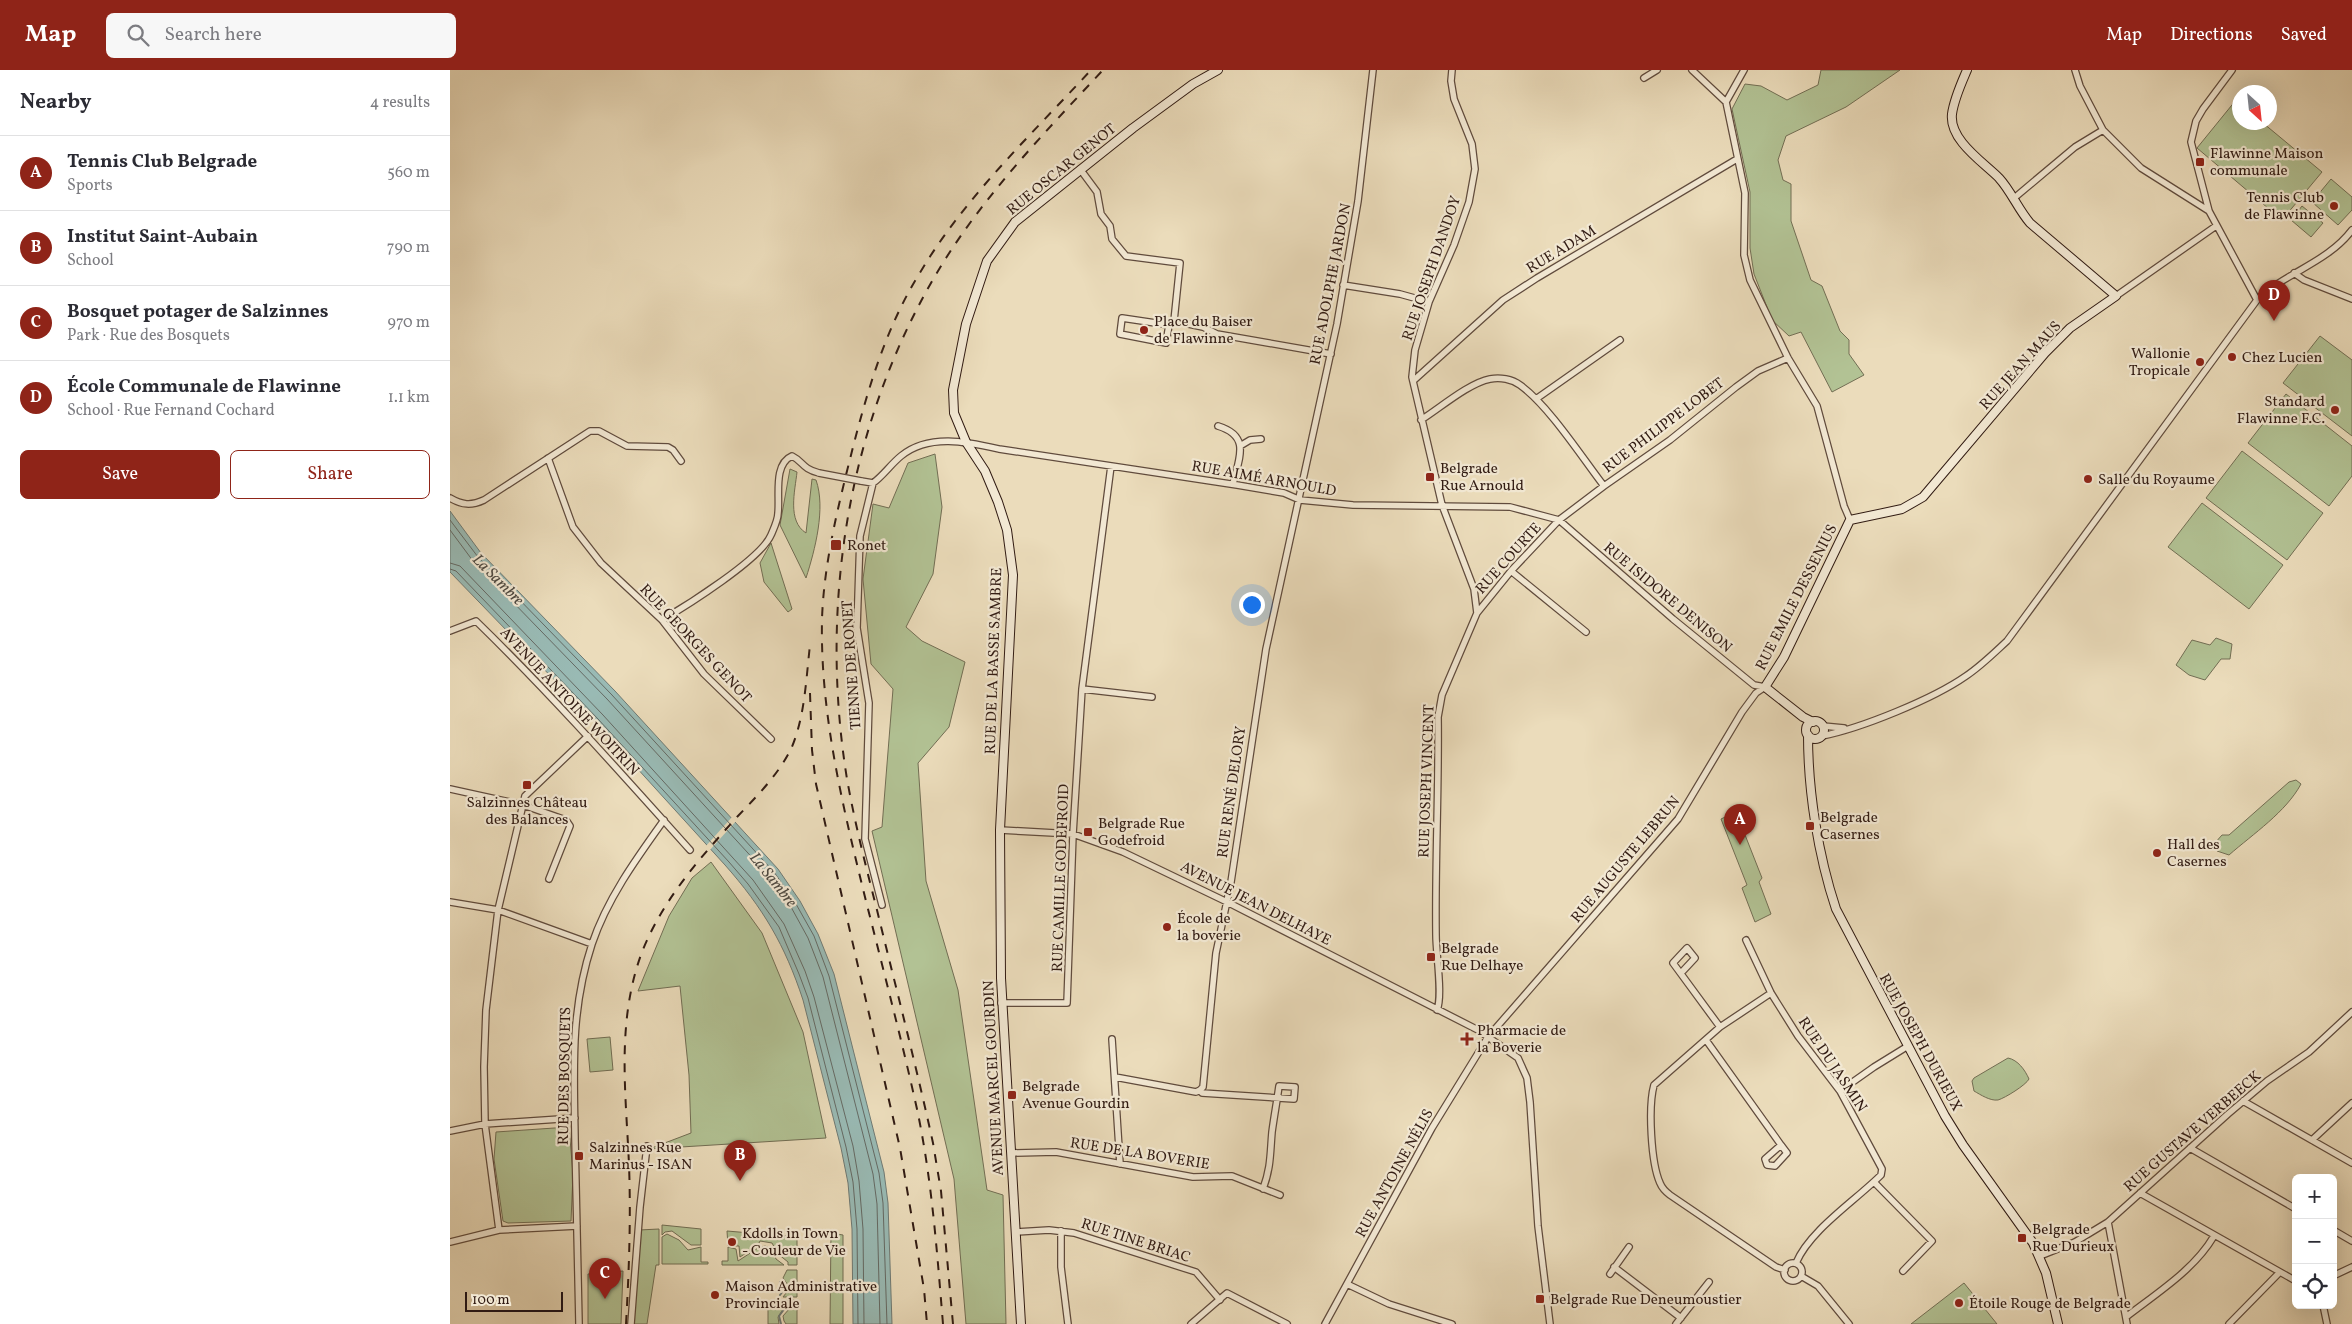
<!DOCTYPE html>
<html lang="en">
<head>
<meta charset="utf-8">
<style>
  :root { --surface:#fff; --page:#f7f7f7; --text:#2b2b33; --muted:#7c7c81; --line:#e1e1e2; --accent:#8f2418 }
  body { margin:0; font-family:Vollkorn,serif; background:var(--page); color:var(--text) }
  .controls { position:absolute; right:15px; bottom:15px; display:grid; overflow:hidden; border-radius:8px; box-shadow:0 5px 20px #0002 }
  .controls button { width:45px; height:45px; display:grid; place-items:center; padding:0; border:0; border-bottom:1px solid var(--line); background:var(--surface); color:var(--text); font:25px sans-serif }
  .compass { position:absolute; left:1782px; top:15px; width:45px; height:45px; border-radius:50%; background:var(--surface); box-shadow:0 5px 20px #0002; rotate:153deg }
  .scale { position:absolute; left:15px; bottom:12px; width:98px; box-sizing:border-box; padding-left:5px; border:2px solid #311b13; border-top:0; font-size:14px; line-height:18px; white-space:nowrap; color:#311b13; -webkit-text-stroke:4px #f2e8d3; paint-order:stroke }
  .you { position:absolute; left:801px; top:534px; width:18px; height:18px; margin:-12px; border:4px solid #fff; border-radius:50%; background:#1a73e8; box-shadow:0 0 0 8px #1a73e833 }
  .badge { display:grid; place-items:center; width:32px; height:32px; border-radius:50%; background:var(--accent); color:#fff; font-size:16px; font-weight:700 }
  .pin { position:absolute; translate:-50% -41px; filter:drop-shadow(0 1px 2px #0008) }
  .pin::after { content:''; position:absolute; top:26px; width:18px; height:15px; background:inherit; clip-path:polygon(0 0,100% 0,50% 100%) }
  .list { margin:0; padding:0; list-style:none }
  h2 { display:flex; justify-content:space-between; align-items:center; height:65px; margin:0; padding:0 20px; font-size:21px }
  h2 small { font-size:16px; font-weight:400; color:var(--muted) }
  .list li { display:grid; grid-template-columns:32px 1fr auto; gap:15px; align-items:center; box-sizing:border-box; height:75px; padding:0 20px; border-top:1px solid var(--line) }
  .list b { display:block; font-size:19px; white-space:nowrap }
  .list p { margin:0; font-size:16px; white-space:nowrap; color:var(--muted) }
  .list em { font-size:16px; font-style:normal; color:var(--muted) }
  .actions { display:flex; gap:10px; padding:15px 20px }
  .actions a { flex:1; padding:11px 0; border:1px solid var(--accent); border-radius:8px; text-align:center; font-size:18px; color:var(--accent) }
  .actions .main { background:var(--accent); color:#fff }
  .icon { flex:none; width:28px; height:28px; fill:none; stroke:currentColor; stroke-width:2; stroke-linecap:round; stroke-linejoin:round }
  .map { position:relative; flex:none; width:1902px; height:1254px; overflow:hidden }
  header { display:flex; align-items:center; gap:30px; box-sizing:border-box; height:70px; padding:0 25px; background:var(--accent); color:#fff }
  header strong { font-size:24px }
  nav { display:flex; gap:28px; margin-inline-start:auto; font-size:18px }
  .search { width:350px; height:45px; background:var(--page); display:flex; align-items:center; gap:12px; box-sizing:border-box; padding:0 18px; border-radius:8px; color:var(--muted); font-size:19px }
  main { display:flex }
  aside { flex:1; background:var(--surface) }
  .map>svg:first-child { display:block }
</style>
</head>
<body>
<header>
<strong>Map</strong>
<div class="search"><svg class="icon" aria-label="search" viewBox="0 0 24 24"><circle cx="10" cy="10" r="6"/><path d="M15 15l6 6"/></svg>Search here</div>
<nav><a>Map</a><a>Directions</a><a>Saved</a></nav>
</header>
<main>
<aside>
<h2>Nearby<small>4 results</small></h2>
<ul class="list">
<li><span class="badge">A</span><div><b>Tennis Club Belgrade</b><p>Sports</p></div><em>560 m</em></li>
<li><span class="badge">B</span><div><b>Institut Saint-Aubain</b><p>School</p></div><em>790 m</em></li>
<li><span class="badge">C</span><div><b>Bosquet potager de Salzinnes</b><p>Park · Rue des Bosquets</p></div><em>970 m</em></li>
<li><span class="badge">D</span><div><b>École Communale de Flawinne</b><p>School · Rue Fernand Cochard</p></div><em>1.1 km</em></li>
</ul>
<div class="actions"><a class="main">Save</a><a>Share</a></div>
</aside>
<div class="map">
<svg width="1902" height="1254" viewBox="0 0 1902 1254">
  <rect width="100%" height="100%" fill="#ebdcbb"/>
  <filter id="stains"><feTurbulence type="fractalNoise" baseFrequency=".004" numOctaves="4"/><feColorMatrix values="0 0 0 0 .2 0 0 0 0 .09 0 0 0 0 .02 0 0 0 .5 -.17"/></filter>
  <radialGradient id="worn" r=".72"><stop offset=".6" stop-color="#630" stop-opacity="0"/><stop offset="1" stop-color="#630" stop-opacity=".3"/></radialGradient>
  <path fill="#b2c294" stroke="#726e54" d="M1371,0H1450L1396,37L1336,66L1328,90L1333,110L1341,114V151L1361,210L1372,216L1390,261L1399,270V284L1414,305L1382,322L1351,262L1339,266L1322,250L1304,204L1300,178V122L1282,39L1295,14L1311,16L1337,30L1368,15Z
    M1786,30L1789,33L1790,52L1813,53L1872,102L1832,150L1747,78Z
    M1881,109L1902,127V140L1888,155L1862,132Z
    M1852,136L1873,153L1861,167L1841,150Z
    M1870,266L1902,290V366L1833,313Z
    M1836,324L1902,376V406L1879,436L1798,373Z
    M1792,381L1873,443L1837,490L1756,428Z
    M485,384L492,437L483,504L456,557L472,571L515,592L499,657L468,693L476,811L508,920L537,1120L553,1125L556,1254H516L504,1109L422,761L432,757L443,619L421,594L413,509L423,434L439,438L458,393Z
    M340,399L347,402C345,421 337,451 356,463L362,409L366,410C376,438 365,480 356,508L330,455Z
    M1752,433L1833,495L1799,539L1718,477Z
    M321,473L342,539L338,542L314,512L310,493Z
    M1766,568L1782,574L1780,589H1771L1755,610L1739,605L1726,595L1742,570L1760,575Z
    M1846,710L1851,714C1836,742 1803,764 1779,785L1767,781L1764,774L1772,765H1779L1839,712Z
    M1286,742L1312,808L1309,812L1321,844L1305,852L1292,818L1297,815L1271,749Z
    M261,792L312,863L353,962L376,1068L199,1079L241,1063L239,1005L230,916L188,921L219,846L242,808Z
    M160,967L163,1000L140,1002L137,969Z
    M1558,988C1568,990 1575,1000 1579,1009C1576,1015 1555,1028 1548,1030C1540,1031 1531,1025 1524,1021L1522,1011L1524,1008Z
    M119,1057L123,1104L121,1151L58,1153L53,1151L44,1089L46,1062Z
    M212,1155L251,1159V1175H241L222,1161L215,1162L212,1165Z
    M209,1159V1195H206L197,1254H184L189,1160Z
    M277,1161L347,1167V1195H338V1192L328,1184L322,1173L310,1171L308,1175L290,1187L289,1176H278Z
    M381,1163L393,1165V1254H380Z
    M217,1164L229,1170L238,1180L251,1177V1192H258V1194H212V1167Z
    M315,1176L322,1179L326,1189L334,1195H272V1191H278V1177L286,1179L288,1191L308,1178Z
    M337,1200H347V1227H333L340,1218L333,1208Z
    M173,1201L171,1254H138V1204Z
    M1514,1213L1547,1254H1461Z
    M324,1230H331L329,1233L334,1238L328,1247L329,1254H318V1232Z
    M333,1230H347V1254H336L334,1251L333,1246L340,1238Z"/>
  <path fill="#99bab4" stroke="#6f7a74" d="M0,441L31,483L165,621L328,799L350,831L368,864L384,904L434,1102L438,1133L442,1254H403L402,1159L398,1113L391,1078L353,930C335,875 313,838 275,795L145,652L0,502Z"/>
  <path fill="#ebdcbb" d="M283,746L287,750L259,781L255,777Z"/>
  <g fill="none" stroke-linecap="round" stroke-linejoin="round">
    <path stroke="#656a64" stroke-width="1" d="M0,450L28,487L162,625L324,802L346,834L364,866L379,906L429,1103L433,1133L437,1254
      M0,460L23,491L157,629L319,806L341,837L358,868L373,907L423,1104L427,1134L430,1254
      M0,493L10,496L153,645L303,810L334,854L355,901L364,927L403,1076L409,1111L413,1159L414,1254
      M0,499L6,501L148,649L279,792L298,814L329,857L349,904L358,928L396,1077L403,1112L407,1159L408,1254"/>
    <path stroke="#6f7a74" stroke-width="2" d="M330,1225L336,1217L330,1212
      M330,1232L335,1238L329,1246L331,1254"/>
    <g stroke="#604b3d" stroke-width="8">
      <path id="street" d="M1242,0L1276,32
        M1625,0L1630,16L1653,60L1691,98L1759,141
        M1782,0L1753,39L1746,51L1741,72L1759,141L1807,230
        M1194,8L1207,0
        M1276,32L1295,123L1294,185L1300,210L1338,288L1367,336L1394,436L1400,450
        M1276,32L1294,0
        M630,99L647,122L651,144L660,156L662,169L676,186L730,193L724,251L753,257L767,264L881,284
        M1563,129L1625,77L1653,60
        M1844,203L1854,210L1902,229
        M893,215L950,224L979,232
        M1666,226L1766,156
        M719,255L716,273L670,264L672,248L719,255L724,251
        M963,311L1053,230L1087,208L1287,89
        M1086,329L1170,270
        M971,350C990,338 1019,313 1040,309C1050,307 1062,309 1070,315C1099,336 1131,386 1154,416
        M768,356C801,366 789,388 783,414
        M790,376L800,370L811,369
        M98,388L123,457L151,493L212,550L254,604L321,669
        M411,411L423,413C433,406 441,394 451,386C479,363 518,372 549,379L787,415L834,423L850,430L903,435L1060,437L1109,450L1223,549L1304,615L1315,617
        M423,413L410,466L407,558L419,633L415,769L432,835
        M0,428C12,435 21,436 34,430L140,361H149L177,376L218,377L223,380L231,391
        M1061,501L1136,562
        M1027,543L1061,501L1109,450L1154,416L1220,370L1286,317L1308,301L1338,288
        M212,550C236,536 311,489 321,465C324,458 328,450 328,443C330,426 323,394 342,386C354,392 351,398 369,403
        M0,561L26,551C101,624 170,702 240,780
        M632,619L702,627
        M1373,656L1394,658
        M1372,666C1412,658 1483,629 1516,606C1531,596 1544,583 1557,571L1807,230C1836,202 1877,193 1902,160
        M0,719L73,735L116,750L120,756L99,809
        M550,760L623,764L673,782L777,832L1028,960L1068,988L1077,1008L1080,1032L1088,1156L1100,1254
        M0,832L48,840L142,874
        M1296,870L1321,923L1348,966L1390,1021L1432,1099L1431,1105C1405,1131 1360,1160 1346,1193
        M1231,903L1245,888L1237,878L1223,893L1270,957
        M1321,923L1270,957L1204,1015C1198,1037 1201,1093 1210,1113C1212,1118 1216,1122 1220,1125L1326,1197L1335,1200
        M551,933H617L623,764L632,619L661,396
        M987,940C993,926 986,884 986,865C985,792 989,720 988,647L992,625L1027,543L1024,519L992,435L962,307L965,280L979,232L1004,175L1019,132L1025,99L1022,74L1004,29L1001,11L1002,0
        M662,969L670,1094
        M1256,970L1331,1075
        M665,1007L746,1022L750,1020
        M750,1020L753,1017L766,883L781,812L816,579L887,254L908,131L923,0
        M750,1020L752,1023L844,1029L845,1017L829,1016C827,1031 824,1047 822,1062C820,1085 821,1097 813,1119
        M1390,1021L1424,997L1458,976
        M1793,1031L1902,1093
        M0,1061L35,1054L125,1048
        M1862,1070L1902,1033
        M1331,1075L1337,1083L1325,1096L1317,1095L1315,1089Z
        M1740,1078L1846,1139
        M561,1083L606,1082L743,1107L782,1106L830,1125
        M1424,1112L1482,1171L1453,1201
        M1690,1123L1846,1211
        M1658,1152L1677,1254
        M49,1160L35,1054L34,997L36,940L48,840L75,726L138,666
        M1883,1160L1902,1171
        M611,1161V1197L618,1254
        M565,1162L599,1160L624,1163L746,1202L770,1230
        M0,1172L49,1160L127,1156
        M1590,1186L1625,1172L1658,1152L1778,1044L1817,1011L1859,982L1902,942
        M1334 1202a9 9 0 1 1 18 0a9 9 0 1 1-18 0Z
        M1164,1197L1231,1248
        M1160,1204L1179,1177
        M1351,1206L1368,1216L1399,1254
        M1883,1206L1902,1197
        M897,1214L939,1234L1002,1254
        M1873,1235L1877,1254
        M1676,1247C1707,1223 1744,1200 1764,1166
        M129,1254C128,1192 126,1130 125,1069C124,1000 120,941 142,874C157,829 186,789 214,750
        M181,1254L190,1137L197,1076
        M741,1254L777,1223L837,1254
        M875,1254L982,1058L1038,967L1228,749L1292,642L1306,623L1315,617
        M1226,1254L1259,1212
        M1779,1254L1829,1203"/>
    </g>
    <g stroke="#311b13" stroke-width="10">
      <path id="secondary" d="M1356 660a9 9 0 1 1 18 0a9 9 0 1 1-18 0Z
        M1363,652L1353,647L1315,617L1334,587L1400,450L1452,439L1473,427L1595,283L1620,258L1666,226L1580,153C1568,139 1561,121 1549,108C1533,92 1499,70 1502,44C1504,29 1511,14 1517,0
        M1358,665C1358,721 1368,785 1386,839L1495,1046L1513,1075L1583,1173L1596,1203L1608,1254
        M571,1254L551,908L550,760L563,505L557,460L548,432L535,401L516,372L504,343L503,320L516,254L537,191L565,152L683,58L743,14L768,0"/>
    </g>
    <use href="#street" stroke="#f2e8d3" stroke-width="5.5"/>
    <use href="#secondary" stroke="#f2e8d3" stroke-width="8"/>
    <path stroke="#311b13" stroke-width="2" stroke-dasharray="9 9" stroke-linecap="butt" d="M360,623L362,680L366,714L450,1078L474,1219L477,1254
      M176,1254C179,1201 181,1148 179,1095C176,1023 166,952 192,882C213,829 250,788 287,747C307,726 328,705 341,679C355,647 356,609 360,575
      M493,1254C487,1182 482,1110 467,1039C451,967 432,895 414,823C392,733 370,642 372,549C374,491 389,433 403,377C419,315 437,255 471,201C516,126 582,64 641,0
      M503,1254L491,1121L483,1073C466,995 446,918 427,840C416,797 405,754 397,709C368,531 399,342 496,188C540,119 597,60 653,0"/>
    <g stroke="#604b3d" stroke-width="8" stroke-linecap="butt">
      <path id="street-bridge" d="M369,403L411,411"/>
    </g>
    <use href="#street-bridge" stroke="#f2e8d3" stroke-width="5.5"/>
  </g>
  <g fill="#8f2418" stroke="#f2e8d3" stroke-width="2">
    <rect x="1745" y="87" width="10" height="10" rx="2.5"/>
    <circle cx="1884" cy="136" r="5"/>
    <circle cx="694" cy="260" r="5"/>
    <circle cx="1782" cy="287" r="5"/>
    <circle cx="1750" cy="292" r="5"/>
    <circle cx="1885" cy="340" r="5"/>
    <rect x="975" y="402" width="10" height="10" rx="2.5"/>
    <circle cx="1638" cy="409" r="5"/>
    <rect x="380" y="469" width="12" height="12" rx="2.5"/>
    <rect x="72" y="710" width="10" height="10" rx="2.5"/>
    <rect x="1355" y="751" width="10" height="10" rx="2.5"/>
    <rect x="633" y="757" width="10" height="10" rx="2.5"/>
    <circle cx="1707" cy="783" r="5"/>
    <circle cx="717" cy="857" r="5"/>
    <rect x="976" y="882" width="10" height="10" rx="2.5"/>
    <path d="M1014.5 961.5h5v5h5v5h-5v5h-5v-5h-5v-5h5z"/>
    <rect x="557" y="1020" width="10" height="10" rx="2.5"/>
    <rect x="124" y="1081" width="10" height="10" rx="2.5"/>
    <rect x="1567" y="1163" width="10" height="10" rx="2.5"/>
    <circle cx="282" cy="1172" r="5"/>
    <circle cx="265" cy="1225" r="5"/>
    <rect x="1085" y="1224" width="10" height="10" rx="2.5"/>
    <circle cx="1509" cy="1233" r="5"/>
  </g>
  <g text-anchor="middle" stroke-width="4.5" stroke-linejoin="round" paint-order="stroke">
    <g font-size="15" fill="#311b13" stroke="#f2e8d3" text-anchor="start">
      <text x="1760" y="88">Flawinne Maison<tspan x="1760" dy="17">communale</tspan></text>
      <text x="1874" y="132" text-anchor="end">Tennis Club<tspan x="1874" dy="17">de Flawinne</tspan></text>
      <text x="704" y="256">Place du Baiser<tspan x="704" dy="17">de Flawinne</tspan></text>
      <text x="1740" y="288" text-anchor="end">Wallonie<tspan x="1740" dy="17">Tropicale</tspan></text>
      <text x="1792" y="292">Chez Lucien</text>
      <text x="1875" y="336" text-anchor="end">Standard<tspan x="1875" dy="17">Flawinne F.C.</tspan></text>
      <text x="990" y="403">Belgrade<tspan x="990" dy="17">Rue Arnould</tspan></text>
      <text x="1648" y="414">Salle du Royaume</text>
      <text x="397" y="480">Ronet</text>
      <text x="77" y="737" text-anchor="middle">Salzinnes Château<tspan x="77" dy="17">des Balances</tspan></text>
      <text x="1370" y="752">Belgrade<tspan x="1370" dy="17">Casernes</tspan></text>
      <text x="648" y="758">Belgrade Rue<tspan x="648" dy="17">Godefroid</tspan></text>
      <text x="1717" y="779">Hall des<tspan x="1717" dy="17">Casernes</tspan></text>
      <text x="727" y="853">École de<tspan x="727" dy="17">la boverie</tspan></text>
      <text x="991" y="883">Belgrade<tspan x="991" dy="17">Rue Delhaye</tspan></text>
      <text x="1027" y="965">Pharmacie de<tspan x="1027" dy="17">la Boverie</tspan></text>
      <text x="572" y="1021">Belgrade<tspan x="572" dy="17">Avenue Gourdin</tspan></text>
      <text x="139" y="1082">Salzinnes Rue<tspan x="139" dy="17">Marinus - ISAN</tspan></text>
      <text x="1582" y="1164">Belgrade<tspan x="1582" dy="17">Rue Durieux</tspan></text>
      <text x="292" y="1168">Kdolls in Town<tspan x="292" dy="17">- Couleur de Vie</tspan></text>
      <text x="275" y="1221">Maison Administrative<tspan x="275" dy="17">Provinciale</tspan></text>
      <text x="1100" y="1234">Belgrade Rue Deneumoustier</text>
      <text x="1519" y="1238">Étoile Rouge de Belgrade</text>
    </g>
    <g font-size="15" fill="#311b13" stroke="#f2e8d3">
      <text transform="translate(611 99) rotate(-39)" y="5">RUE OSCAR GENOT</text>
      <text transform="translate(1111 179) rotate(-31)" y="5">RUE ADAM</text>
      <text transform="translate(981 198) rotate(-71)" y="5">RUE JOSEPH DANDOY</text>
      <text transform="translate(880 214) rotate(-79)" y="5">RUE ADOLPHE JARDON</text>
      <text transform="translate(1570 295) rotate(-48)" y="5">RUE JEAN MAUS</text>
      <text transform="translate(1213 355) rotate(-37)" y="5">RUE PHILIPPE LOBET</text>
      <text transform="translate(814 408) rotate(10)" y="5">RUE AIMÉ ARNOULD</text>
      <text transform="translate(1058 488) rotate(-48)" y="5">RUE COURTE</text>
      <text transform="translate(1218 527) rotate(40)" y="5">RUE ISIDORE DENISON</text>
      <text transform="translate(1346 527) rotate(-63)" y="5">RUE EMILE DESSENIUS</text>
      <text transform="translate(246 573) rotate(47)" y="5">RUE GEORGES GENOT</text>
      <text transform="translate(543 591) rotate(-88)" y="5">RUE DE LA BASSE SAMBRE</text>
      <text transform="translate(401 595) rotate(-94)" y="5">TIENNE DE RONET</text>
      <text transform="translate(120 631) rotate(47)" y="5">AVENUE ANTOINE WOITRIN</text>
      <text transform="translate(976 711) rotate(-88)" y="5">RUE JOSEPH VINCENT</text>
      <text transform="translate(781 722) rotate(-82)" y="5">RUE RENÉ DELORY</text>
      <text transform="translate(1175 789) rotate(-50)" y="5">RUE AUGUSTE LEBRUN</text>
      <text transform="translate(610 808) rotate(-88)" y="5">RUE CAMILLE GODEFROID</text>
      <text transform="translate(806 833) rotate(27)" y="5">AVENUE JEAN DELHAYE</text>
      <text transform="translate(1471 972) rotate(61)" y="5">RUE JOSEPH DURIEUX</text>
      <text transform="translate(1383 994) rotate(56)" y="5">RUE DU JASMIN</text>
      <text transform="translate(114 1006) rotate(-89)" y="5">RUE DES BOSQUETS</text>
      <text transform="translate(543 1008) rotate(-93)" y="5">AVENUE MARCEL GOURDIN</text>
      <text transform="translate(1742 1061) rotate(-41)" y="5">RUE GUSTAVE VERBEECK</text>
      <text transform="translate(690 1083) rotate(9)" y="5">RUE DE LA BOVERIE</text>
      <text transform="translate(944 1103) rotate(-61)" y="5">RUE ANTOINE NÉLIS</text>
      <text transform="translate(686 1170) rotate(18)" y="5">RUE TINE BRIAC</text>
    </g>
    <g font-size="16" font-style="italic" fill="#504b43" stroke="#f2e8d3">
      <text transform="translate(49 509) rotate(45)" y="6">La Sambre</text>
      <text transform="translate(324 809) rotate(51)" y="6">La Sambre</text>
    </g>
  </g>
  <rect width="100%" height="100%" filter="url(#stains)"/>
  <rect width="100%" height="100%" fill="url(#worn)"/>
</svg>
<div class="controls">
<button>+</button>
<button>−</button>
<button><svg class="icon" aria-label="locate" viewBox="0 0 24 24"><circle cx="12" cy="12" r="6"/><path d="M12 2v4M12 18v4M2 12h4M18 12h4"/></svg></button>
</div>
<svg class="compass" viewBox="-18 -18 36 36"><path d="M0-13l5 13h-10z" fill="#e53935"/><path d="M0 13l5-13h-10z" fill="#7c7c81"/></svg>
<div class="scale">100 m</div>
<div class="you"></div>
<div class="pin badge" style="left:1290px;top:775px">A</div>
<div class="pin badge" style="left:290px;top:1111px">B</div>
<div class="pin badge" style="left:155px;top:1229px">C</div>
<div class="pin badge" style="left:1824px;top:251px">D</div>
</div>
</main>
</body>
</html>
